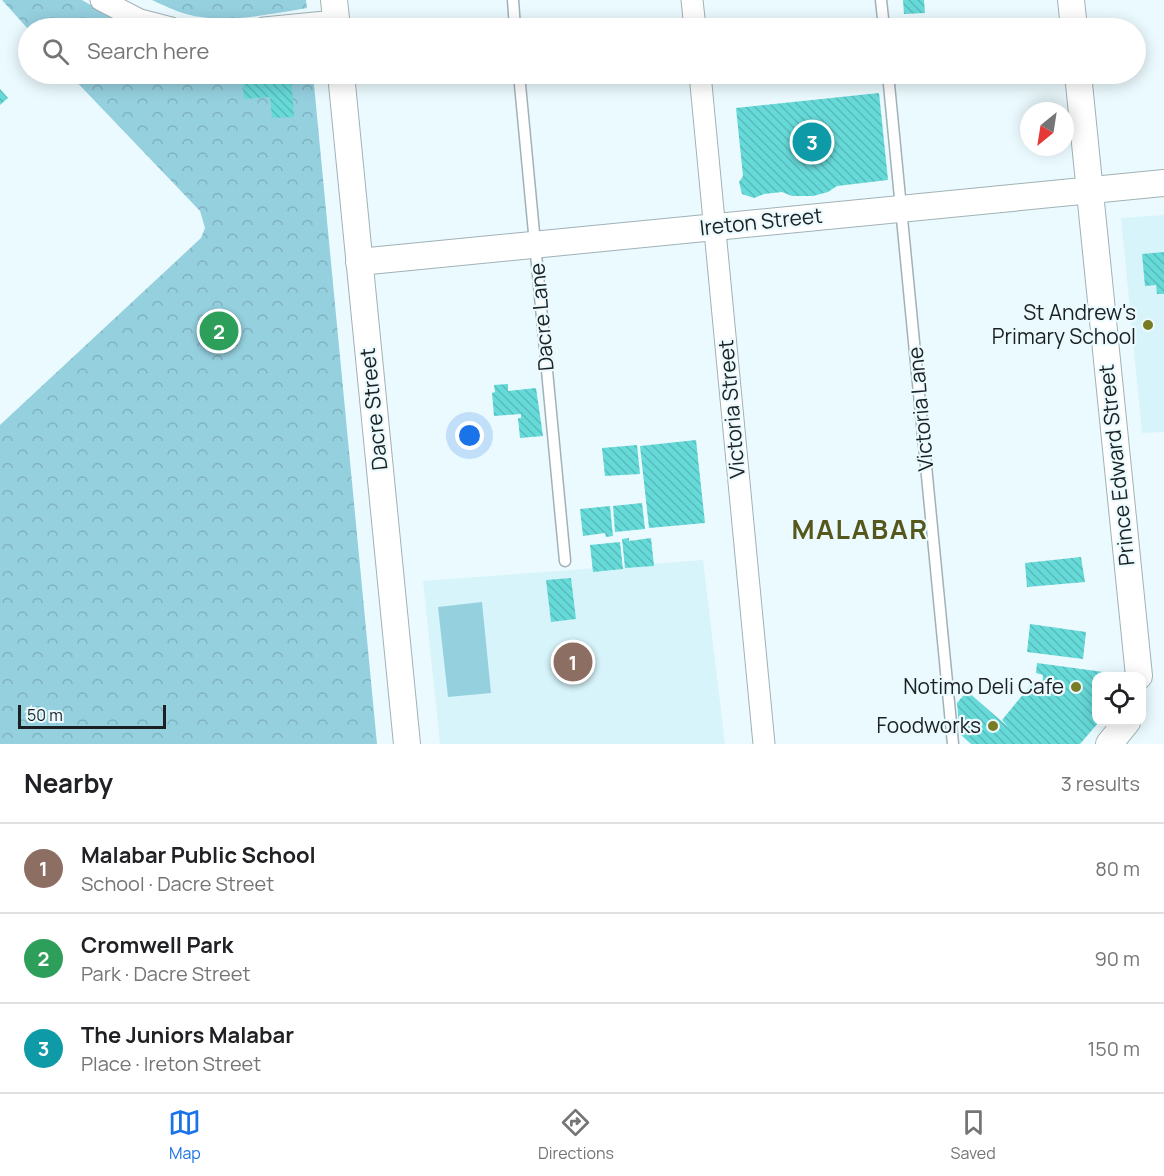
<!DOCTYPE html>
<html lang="en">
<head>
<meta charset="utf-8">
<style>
  :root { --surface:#fff; --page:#f2f2f2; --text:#202124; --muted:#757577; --line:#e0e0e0; --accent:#1a73e8 }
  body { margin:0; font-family:Manrope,sans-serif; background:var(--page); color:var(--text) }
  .controls { position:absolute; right:18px; bottom:18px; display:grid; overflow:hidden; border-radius:12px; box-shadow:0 3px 15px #0003 }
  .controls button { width:54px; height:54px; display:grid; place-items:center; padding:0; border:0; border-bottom:2px solid var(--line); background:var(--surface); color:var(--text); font:30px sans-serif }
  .compass { position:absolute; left:1020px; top:102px; width:54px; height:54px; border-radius:50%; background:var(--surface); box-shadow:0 3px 15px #0003; rotate:210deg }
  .scale { position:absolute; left:18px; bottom:15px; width:148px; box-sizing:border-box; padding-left:6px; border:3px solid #1b2123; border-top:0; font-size:16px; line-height:21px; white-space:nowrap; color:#1b2123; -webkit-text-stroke:4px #ebfafe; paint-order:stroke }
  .you { position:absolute; left:470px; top:436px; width:21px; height:21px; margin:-15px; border:4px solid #fff; border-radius:50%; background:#1a73e8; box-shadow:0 0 0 9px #1a73e833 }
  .badge { display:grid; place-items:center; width:39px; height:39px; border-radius:50%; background:var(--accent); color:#fff; font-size:20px; font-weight:700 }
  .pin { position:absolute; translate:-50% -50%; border:3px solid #fff; box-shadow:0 2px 6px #0006 }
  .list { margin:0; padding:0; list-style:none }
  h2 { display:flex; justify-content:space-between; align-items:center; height:78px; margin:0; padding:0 24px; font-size:26px }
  h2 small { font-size:20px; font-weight:400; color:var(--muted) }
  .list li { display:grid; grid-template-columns:39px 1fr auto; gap:18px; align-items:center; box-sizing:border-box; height:90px; padding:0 24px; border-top:2px solid var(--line) }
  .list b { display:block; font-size:22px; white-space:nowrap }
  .list p { margin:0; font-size:20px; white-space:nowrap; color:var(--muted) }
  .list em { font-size:20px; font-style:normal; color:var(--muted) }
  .icon { flex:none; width:33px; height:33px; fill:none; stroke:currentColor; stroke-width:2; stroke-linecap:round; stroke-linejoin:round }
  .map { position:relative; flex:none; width:1164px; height:744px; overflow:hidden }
  .search { position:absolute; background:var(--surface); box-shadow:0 3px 15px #0003; left:18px; right:18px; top:18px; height:66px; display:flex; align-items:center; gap:15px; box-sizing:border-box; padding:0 21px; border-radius:33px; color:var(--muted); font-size:22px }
  .sheet { height:348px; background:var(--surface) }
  nav { display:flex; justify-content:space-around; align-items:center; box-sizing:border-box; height:84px; border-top:2px solid var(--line); background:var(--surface); font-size:16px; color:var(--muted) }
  nav a { display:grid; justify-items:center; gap:3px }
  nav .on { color:var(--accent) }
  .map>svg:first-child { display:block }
</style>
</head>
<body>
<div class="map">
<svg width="1164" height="744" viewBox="0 0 1164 744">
  <defs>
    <pattern id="forest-crowns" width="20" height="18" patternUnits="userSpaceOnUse" patternTransform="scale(1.5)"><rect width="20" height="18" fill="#95d0df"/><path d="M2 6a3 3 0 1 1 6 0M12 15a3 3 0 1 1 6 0" fill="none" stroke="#80b2bf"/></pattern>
    <pattern id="building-back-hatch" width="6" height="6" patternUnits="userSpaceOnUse" patternTransform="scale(1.5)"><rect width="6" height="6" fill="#66dad9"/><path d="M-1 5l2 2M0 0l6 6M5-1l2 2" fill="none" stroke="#58bbba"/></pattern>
  </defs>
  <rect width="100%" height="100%" fill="#ebfafe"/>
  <path fill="#d7f4fb" d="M1164,215V432L1142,433L1121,218Z
    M703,560L725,744H440L423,581Z"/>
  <path fill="url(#forest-crowns)" d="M2,0H82L101,11L152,28L28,29Z
    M152,0H306L307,8C268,14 226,25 186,14C175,11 163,5 152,0Z
    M69,74H313L377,744H0V425L201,238L205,228L200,211Z"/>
  <path fill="#95d0df" d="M482,602L491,693L448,697L438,607Z"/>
  <path fill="url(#building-back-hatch)" d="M903,0H924L925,13L904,14Z
    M242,74H291L294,117L272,118L270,97L244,99Z
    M0,89L8,98L0,105Z
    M879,93L888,180L837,186L828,192L813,196H792L782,192L764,194L754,198L742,194L739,182L743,176L736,108Z
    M1164,252V294H1157L1156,285L1145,286L1142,254Z
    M508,384V391L536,388L543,436L520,438L518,418H521V414L494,416L492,393L495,392L494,385Z
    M696,440L705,523L649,528L640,446Z
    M637,445L640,474L605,476L602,448Z
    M642,503L645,529L615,532L613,506Z
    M610,506L613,536L606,537L605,533L583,536L580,509Z
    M629,538V541L651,538L654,566L625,568L622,539Z
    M620,542L623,569L593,572L590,545Z
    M1081,557L1085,582L1027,587L1025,563Z
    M571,578L576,619L551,622L546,580Z
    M1030,624L1086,632L1083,659L1027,652Z
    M1037,663L1111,673V676H1096V722H1099L1080,744H971L960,734L957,703L967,691L1008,727L1002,720L1034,681L1042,686L1043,675L1036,673Z"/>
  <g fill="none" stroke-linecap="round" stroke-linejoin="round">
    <g stroke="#a0b2b6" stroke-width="13">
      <path id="service" d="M513,0L515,28
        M881,0L884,28
        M519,74L565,561
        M888,74L953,744"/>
    </g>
    <g stroke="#a0b2b6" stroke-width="23">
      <path id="minor" d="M101,0L140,20L171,28
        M692,0L695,28
        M264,28L336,21
        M700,74L764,744"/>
    </g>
    <g stroke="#a0b2b6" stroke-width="28">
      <path id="tertiary" d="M334,0L337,28
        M1071,0L1074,28
        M341,74L407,744
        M1078,74L1139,676
        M359,262L1164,183
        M1109,744L1127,722"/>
    </g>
    <use href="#service" stroke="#fff" stroke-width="10"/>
    <use href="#minor" stroke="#fff" stroke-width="21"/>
    <use href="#tertiary" stroke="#fff" stroke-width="26"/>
  </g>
  <g fill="#787c25" stroke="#ebfafe" stroke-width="2">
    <circle cx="1148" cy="325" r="6"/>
    <circle cx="1076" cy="687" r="6"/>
    <circle cx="993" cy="726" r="6"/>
  </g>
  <g text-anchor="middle" stroke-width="4.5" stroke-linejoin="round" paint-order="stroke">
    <g font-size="21" fill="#1b2123" stroke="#ebfafe">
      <text transform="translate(761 222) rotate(-6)" y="7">Ireton Street</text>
      <text transform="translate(542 317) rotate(-95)" y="7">Dacre Lane</text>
      <text transform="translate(374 409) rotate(-96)" y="7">Dacre Street</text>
      <text transform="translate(732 409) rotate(-95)" y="7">Victoria Street</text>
      <text transform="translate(921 409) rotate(-95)" y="7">Victoria Lane</text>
      <text transform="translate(1117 465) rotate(-96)" y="7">Prince Edward Street</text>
    </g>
    <g font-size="21" fill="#1b2123" stroke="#ebfafe" text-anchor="end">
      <text x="1136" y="320">St Andrew's<tspan x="1136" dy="24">Primary School</tspan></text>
      <text x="1064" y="694">Notimo Deli Cafe</text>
      <text x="981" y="733">Foodworks</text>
    </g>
    <g font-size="27" font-weight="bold" letter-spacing="1.5" fill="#55571d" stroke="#ebfafe">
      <text x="860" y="539">MALABAR</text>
    </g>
  </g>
</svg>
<div class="controls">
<button><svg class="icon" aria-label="locate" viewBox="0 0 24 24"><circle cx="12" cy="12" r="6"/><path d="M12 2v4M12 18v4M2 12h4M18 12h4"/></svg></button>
</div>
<svg class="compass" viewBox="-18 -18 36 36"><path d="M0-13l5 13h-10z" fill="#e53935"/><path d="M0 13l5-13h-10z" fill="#757577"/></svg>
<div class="scale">50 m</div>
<div class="you"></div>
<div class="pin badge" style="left:573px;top:662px;background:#8d6e63">1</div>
<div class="pin badge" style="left:219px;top:331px;background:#2e9e5b">2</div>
<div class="pin badge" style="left:812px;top:142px;background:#0f9aa8">3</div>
<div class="search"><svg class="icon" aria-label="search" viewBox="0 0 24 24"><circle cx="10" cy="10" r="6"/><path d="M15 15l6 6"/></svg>Search here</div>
</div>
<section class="sheet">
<h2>Nearby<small>3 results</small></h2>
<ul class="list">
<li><span class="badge" style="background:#8d6e63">1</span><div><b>Malabar Public School</b><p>School · Dacre Street</p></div><em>80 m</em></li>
<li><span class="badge" style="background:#2e9e5b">2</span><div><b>Cromwell Park</b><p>Park · Dacre Street</p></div><em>90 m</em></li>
<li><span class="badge" style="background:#0f9aa8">3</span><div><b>The Juniors Malabar</b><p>Place · Ireton Street</p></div><em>150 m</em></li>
</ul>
</section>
<nav>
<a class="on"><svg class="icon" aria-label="map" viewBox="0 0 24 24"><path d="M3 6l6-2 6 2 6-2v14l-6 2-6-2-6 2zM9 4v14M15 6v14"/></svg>Map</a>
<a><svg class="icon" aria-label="directions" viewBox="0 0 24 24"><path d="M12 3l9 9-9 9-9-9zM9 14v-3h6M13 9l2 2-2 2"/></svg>Directions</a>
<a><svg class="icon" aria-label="saved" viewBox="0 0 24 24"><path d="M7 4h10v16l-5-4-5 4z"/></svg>Saved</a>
</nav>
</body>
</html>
